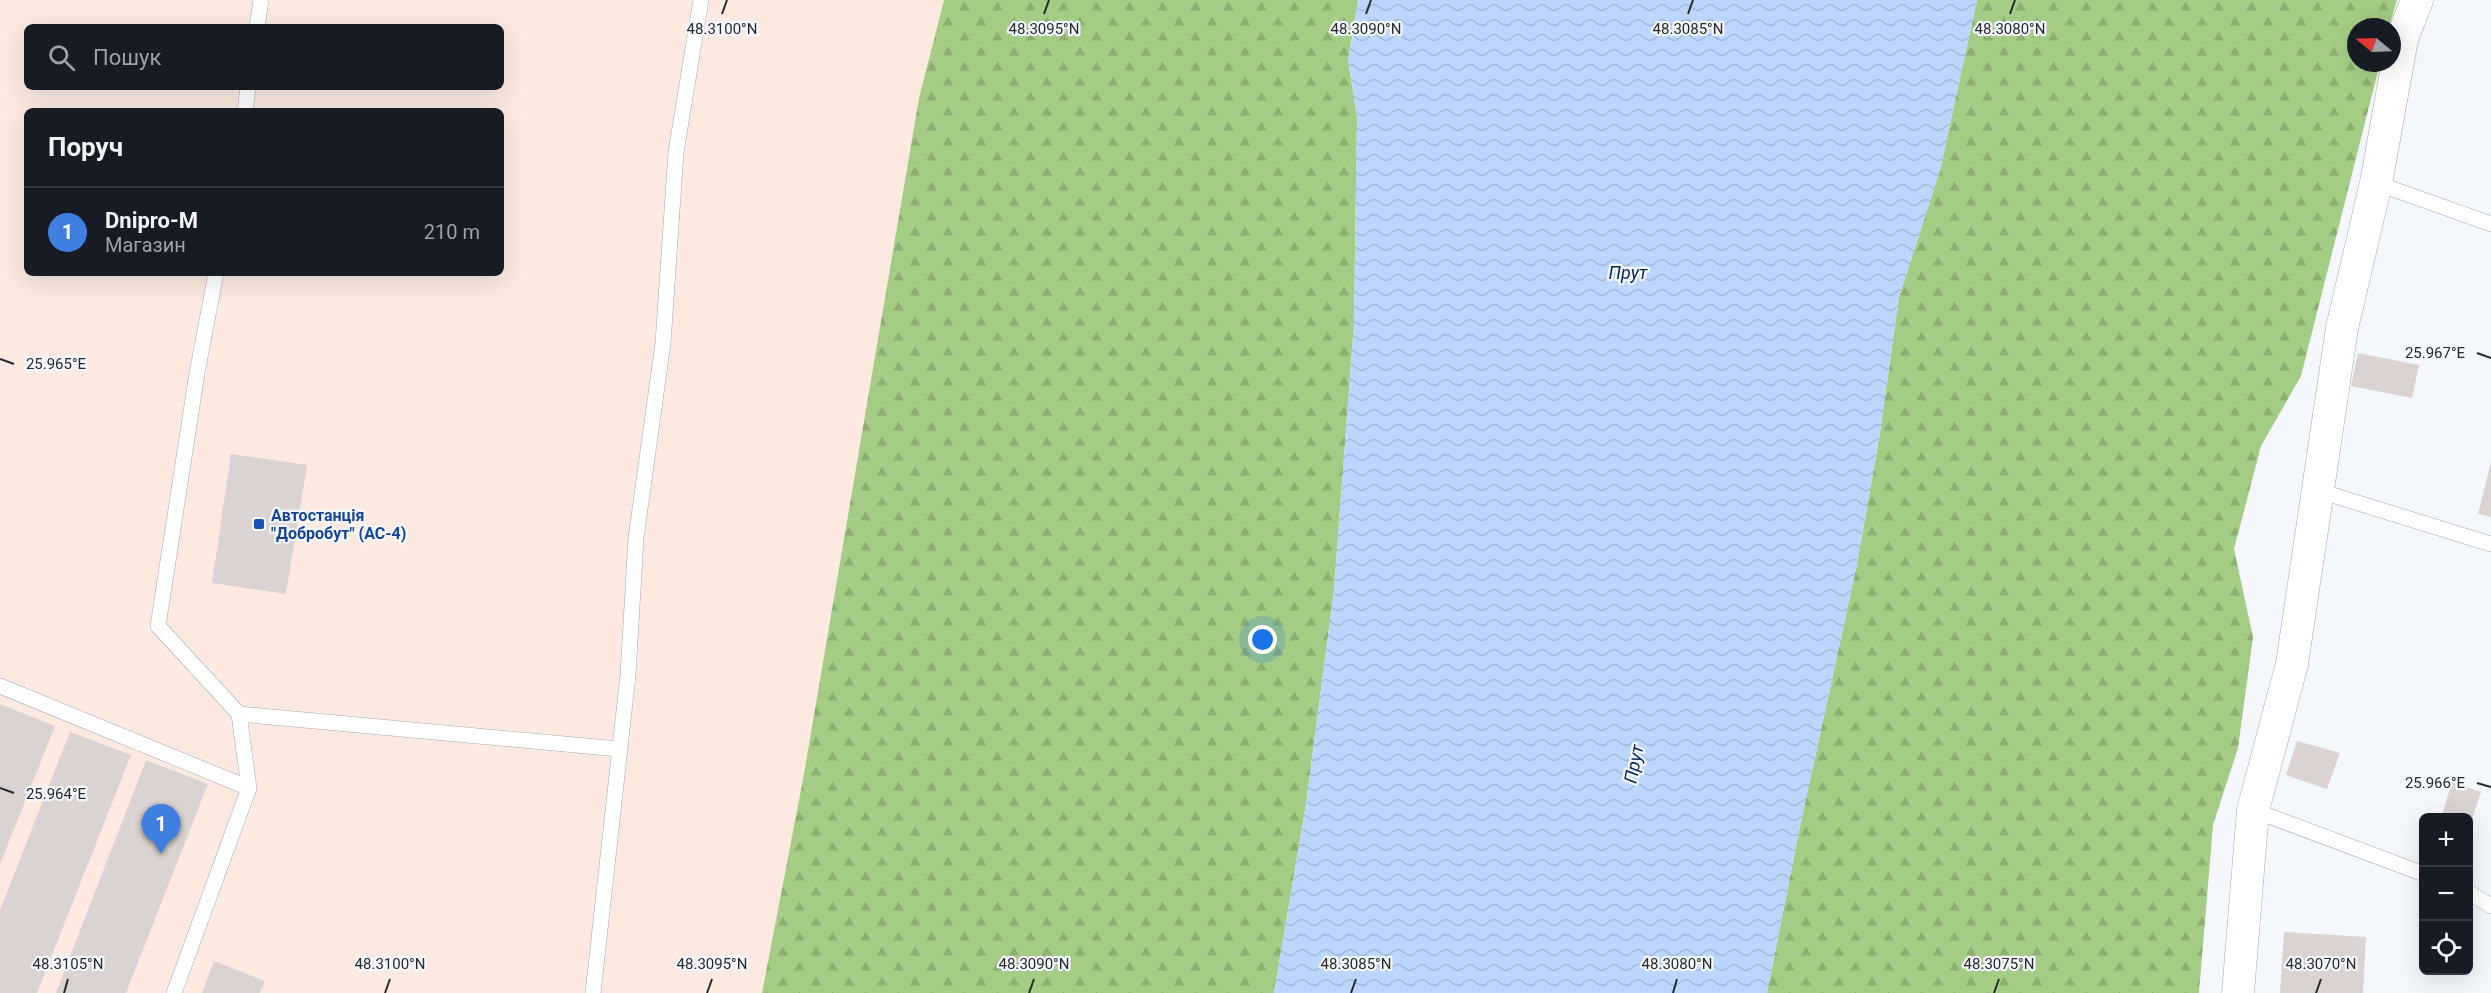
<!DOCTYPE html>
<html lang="uk">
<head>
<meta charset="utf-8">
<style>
  :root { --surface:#171b24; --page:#20242c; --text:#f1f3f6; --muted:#9ea1a6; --line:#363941; --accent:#ae4c0e }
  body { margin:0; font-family:Roboto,sans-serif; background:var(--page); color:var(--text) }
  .controls { position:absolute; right:18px; bottom:18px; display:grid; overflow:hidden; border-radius:9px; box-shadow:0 6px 24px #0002 }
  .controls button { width:54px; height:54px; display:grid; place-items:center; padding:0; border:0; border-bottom:2px solid var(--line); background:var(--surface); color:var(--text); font:30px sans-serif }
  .compass { position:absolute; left:2347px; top:18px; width:54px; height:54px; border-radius:50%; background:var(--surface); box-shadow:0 6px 24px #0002; rotate:289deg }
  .you { position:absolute; left:1263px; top:640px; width:21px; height:21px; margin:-15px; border:4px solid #fff; border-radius:50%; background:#1a73e8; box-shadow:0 0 0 9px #1a73e833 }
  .badge { display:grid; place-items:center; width:39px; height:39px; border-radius:50%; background:var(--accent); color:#fff; font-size:20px; font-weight:700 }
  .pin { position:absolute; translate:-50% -50px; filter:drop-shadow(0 2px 3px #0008) }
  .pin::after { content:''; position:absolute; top:32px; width:21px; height:18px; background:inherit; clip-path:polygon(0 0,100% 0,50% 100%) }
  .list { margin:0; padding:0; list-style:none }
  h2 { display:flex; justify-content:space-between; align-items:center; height:78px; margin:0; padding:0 24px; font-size:26px }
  h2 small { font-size:20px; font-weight:400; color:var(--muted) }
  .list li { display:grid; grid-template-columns:39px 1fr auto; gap:18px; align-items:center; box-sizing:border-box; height:90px; padding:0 24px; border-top:2px solid var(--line) }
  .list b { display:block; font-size:22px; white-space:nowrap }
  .list p { margin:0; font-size:20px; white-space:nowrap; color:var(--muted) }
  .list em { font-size:20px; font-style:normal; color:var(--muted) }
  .icon { flex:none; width:33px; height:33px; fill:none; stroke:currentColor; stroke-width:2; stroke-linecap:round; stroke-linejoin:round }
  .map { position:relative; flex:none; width:2491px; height:993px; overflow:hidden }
  .search { position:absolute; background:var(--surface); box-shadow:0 6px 24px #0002; left:24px; top:24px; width:480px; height:66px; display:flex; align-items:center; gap:15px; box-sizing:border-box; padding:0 21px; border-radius:9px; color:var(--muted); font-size:22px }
  .panel { position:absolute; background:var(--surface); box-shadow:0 6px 24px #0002; left:24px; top:108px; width:480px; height:168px; border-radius:9px }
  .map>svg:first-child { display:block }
</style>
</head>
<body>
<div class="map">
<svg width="2491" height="993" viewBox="0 0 2491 993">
  <defs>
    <pattern id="forest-firs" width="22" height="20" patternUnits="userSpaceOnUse" patternTransform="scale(1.5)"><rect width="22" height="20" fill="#a4cc84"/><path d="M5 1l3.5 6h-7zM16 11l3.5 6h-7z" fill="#8daf72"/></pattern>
    <pattern id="water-waves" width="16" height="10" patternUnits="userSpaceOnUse" patternTransform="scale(1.5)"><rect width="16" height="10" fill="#bcd6ff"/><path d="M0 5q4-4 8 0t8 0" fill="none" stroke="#a2b8db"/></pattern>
  </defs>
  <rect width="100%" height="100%" fill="#f4f8fd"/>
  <path fill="#fceae0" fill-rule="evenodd" d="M0,0H944L919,98L804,774L762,993H0ZM27,27H501V87H27ZM27,111H501V273H27Z"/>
  <path fill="url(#forest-firs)" d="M944,0H1358L1348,60L1357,117L1354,323L1334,590L1306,804L1274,993H762L804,774L919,98Z
    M1977,0H2397L2389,27H2356V63H2380L2301,376L2261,446L2234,549L2253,637L2238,748L2213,825L2199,993H1767L1799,831L1857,564L1879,439L1899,297L1940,170Z"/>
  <path fill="url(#water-waves)" d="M1358,0H1977L1940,170L1899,297L1879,439L1857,564L1799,831L1767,993H1274L1306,804L1334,590L1354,323L1357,117L1348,60Z"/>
  <path fill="#dad3d1" d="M2358,353L2419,365L2412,398L2351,386Z
    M231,454L307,465L286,594L212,583Z
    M2491,462V517L2478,514Z
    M0,704L55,726L0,864Z
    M70,732L131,755L37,993H0V910Z
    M2297,741L2340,753L2327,789L2286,775Z
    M146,760L208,784L126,993H56Z
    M2452,782L2481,792L2469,828L2468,818H2441Z
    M2284,932L2366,937L2363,993H2280Z
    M214,961L265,981L260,993H202Z"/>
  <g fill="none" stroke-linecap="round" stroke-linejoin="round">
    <g stroke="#a4a8ac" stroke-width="16">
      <path id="lane" d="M257,27L261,0
        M245,111L248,87
        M2376,183L2491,224
        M216,273L197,373L158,626L239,714L619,749
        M2316,490L2491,544
        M0,686L249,788
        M2253,810L2424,874
        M2468,892L2491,906
        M174,993L249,788L239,714
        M593,993L628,675L636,538L663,343L676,152L701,0"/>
    </g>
    <g stroke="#a4a8ac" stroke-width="33">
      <path id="street" d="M2238,993L2253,810L2292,664L2342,328L2376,183L2402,39L2417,0"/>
    </g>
    <use href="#lane" stroke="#fff" stroke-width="15"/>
    <use href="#street" stroke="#fff" stroke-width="32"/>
  </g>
  <path fill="none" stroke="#27282a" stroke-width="2" d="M722,14L727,0M1044,14L1049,0M1366,14L1371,0M1688,14L1693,0M2010,14L2015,0M2477,353L2491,358M0,359L14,364M2477,783L2491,787M0,788L14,793M64,993L68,979M385,993L390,979M707,993L712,979M1029,993L1034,979M1351,993L1356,979M1673,993L1677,979M1994,993L1999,979M2316,993L2321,979"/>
  <rect fill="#1a4fb4" stroke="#f4f8fd" stroke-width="2" x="253" y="518" width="12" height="12" rx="3"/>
  <g text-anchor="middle" stroke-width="4.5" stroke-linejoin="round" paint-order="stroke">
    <g font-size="16" font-weight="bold" fill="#164399" stroke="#f4f8fd" text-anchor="start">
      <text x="271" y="521">Автостанція<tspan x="271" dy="18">"Добробут" (АС-4)</tspan></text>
    </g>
    <g font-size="18" font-style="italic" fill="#032760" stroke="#f4f8fd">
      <text x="1628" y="279">Прут</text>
      <text transform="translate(1634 764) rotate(-79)" y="6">Прут</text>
    </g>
  </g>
  <g font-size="15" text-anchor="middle" fill="#27282a" stroke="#f4f8fd" stroke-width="4.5" stroke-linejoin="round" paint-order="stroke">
    <text x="722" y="34">48.3100°N</text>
    <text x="1044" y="34">48.3095°N</text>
    <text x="1366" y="34">48.3090°N</text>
    <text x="1688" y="34">48.3085°N</text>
    <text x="2010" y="34">48.3080°N</text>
    <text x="2435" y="358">25.967°E</text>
    <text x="56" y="369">25.965°E</text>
    <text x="2435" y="788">25.966°E</text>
    <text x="56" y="799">25.964°E</text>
    <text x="68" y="969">48.3105°N</text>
    <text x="390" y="969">48.3100°N</text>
    <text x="712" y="969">48.3095°N</text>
    <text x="1034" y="969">48.3090°N</text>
    <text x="1356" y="969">48.3085°N</text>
    <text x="1677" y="969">48.3080°N</text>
    <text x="1999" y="969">48.3075°N</text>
    <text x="2321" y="969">48.3070°N</text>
  </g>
</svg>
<div class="controls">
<button>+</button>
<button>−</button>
<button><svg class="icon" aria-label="locate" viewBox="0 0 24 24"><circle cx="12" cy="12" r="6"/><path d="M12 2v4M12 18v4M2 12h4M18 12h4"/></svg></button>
</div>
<svg class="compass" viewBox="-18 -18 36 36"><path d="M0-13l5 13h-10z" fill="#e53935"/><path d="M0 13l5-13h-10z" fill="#9ea1a6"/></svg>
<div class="you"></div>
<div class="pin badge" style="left:161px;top:854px;background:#3f7fe0">1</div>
<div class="search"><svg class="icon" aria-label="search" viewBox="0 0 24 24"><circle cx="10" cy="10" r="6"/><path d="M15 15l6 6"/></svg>Пошук</div>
<section class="panel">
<h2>Поруч<small></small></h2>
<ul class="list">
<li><span class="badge" style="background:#3f7fe0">1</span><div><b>Dnipro-M</b><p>Магазин</p></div><em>210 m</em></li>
</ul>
</section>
</div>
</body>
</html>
